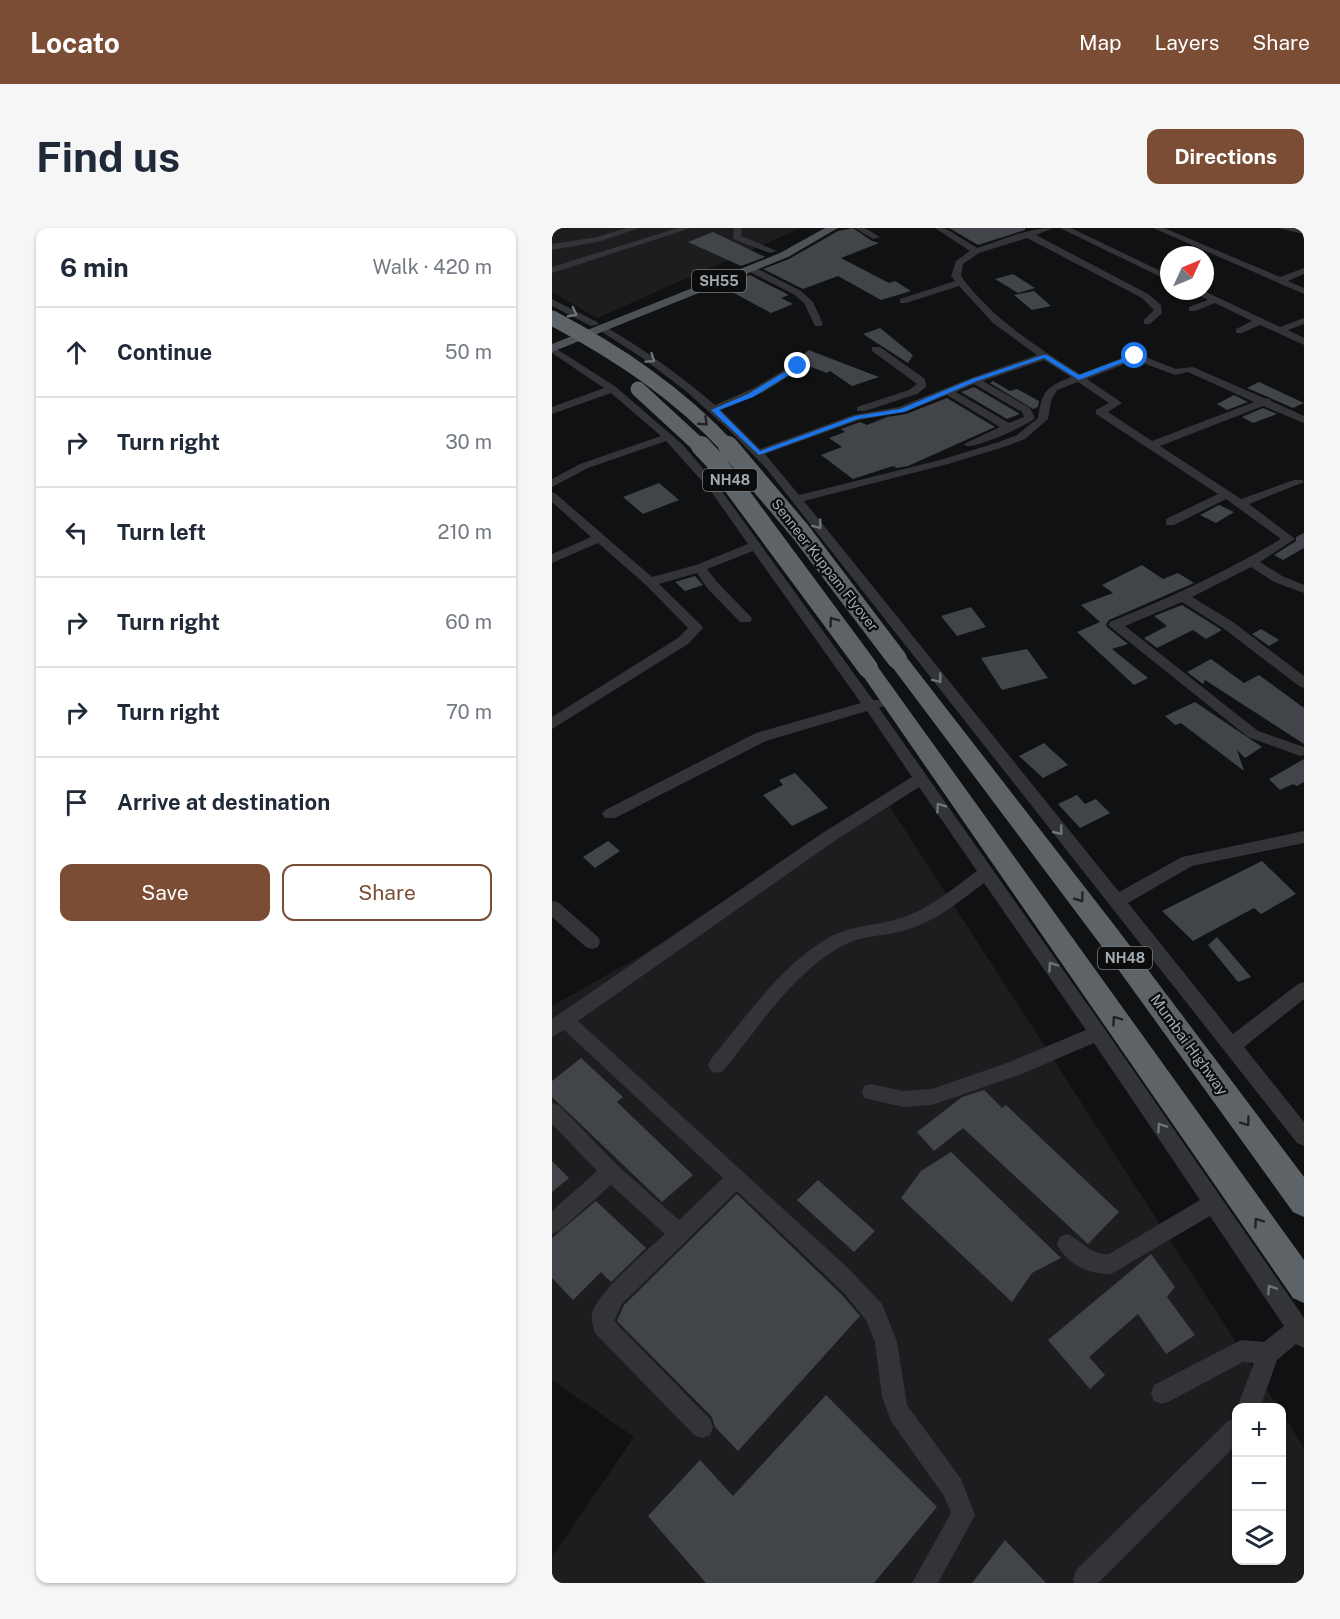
<!DOCTYPE html>
<html lang="en">
<head>
<meta charset="utf-8">
<style>
  :root { --surface:#fff; --page:#f6f6f7; --text:#1f2937; --muted:#747a83; --line:#e0e1e3; --accent:#7a4d34 }
  body { margin:0; font-family:"Public Sans",sans-serif; background:var(--page); color:var(--text) }
  .controls { position:absolute; right:18px; bottom:18px; display:grid; overflow:hidden; border-radius:12px; box-shadow:0 2px 4px #0004 }
  .controls button { width:54px; height:54px; display:grid; place-items:center; padding:0; border:0; border-bottom:2px solid var(--line); background:var(--surface); color:var(--text); font:30px sans-serif }
  .compass { position:absolute; left:608px; top:18px; width:54px; height:54px; border-radius:50%; background:var(--surface); box-shadow:0 2px 4px #0004; rotate:46deg }
  .stop { position:absolute; width:18px; height:18px; margin:-14px; border:4px solid #1a73e8; border-radius:50%; background:#fff }
  .stop.end { background:#1a73e8; border-color:#fff; box-shadow:0 2px 6px #0008 }
  .list { margin:0; padding:0; list-style:none }
  h2 { display:flex; justify-content:space-between; align-items:center; height:78px; margin:0; padding:0 24px; font-size:26px }
  h2 small { font-size:20px; font-weight:400; color:var(--muted) }
  .list li { display:grid; grid-template-columns:39px 1fr auto; gap:18px; align-items:center; box-sizing:border-box; height:90px; padding:0 24px; border-top:2px solid var(--line) }
  .list b { display:block; font-size:22px; white-space:nowrap }
  .list em { font-size:20px; font-style:normal; color:var(--muted) }
  .actions { display:flex; gap:12px; padding:18px 24px }
  .actions a { flex:1; padding:14px 0; border:2px solid var(--accent); border-radius:12px; text-align:center; font-size:21px; color:var(--accent) }
  .actions .main { background:var(--accent); color:#fff }
  .icon { flex:none; width:33px; height:33px; fill:none; stroke:currentColor; stroke-width:2; stroke-linecap:round; stroke-linejoin:round }
  .map { position:relative; flex:none; width:752px; height:1355px; overflow:hidden; border-radius:12px }
  header { display:flex; align-items:center; gap:36px; box-sizing:border-box; height:84px; padding:0 30px; background:var(--accent); color:#fff }
  header strong { font-size:28px }
  nav { display:flex; gap:33px; margin-inline-start:auto; font-size:21px }
  .intro { display:flex; align-items:center; justify-content:space-between; box-sizing:border-box; height:144px; padding:0 36px }
  h1 { margin:0; font-size:42px }
  .button { padding:15px 27px; border-radius:12px; background:var(--accent); color:#fff; font-size:21px; font-weight:700 }
  main { display:flex; gap:36px; padding:0 36px }
  aside { flex:1; background:var(--surface); border-radius:12px; box-shadow:0 2px 4px #0004 }
  .map>svg:first-child { display:block }
</style>
</head>
<body>
<header>
<strong>Locato</strong>
<nav><a>Map</a><a>Layers</a><a>Share</a></nav>
</header>
<div class="intro"><h1>Find us</h1><a class="button">Directions</a></div>
<main>
<aside>
<h2>6 min<small>Walk · 420 m</small></h2>
<ul class="list">
<li><svg class="icon" aria-label="ahead" viewBox="0 0 24 24"><path d="M12 20V5M6 11l6-6 6 6"/></svg><div><b>Continue</b></div><em>50 m</em></li>
<li><svg class="icon" aria-label="right" viewBox="0 0 24 24"><path d="M7 20v-9h11M14 6l5 5-5 5"/></svg><div><b>Turn right</b></div><em>30 m</em></li>
<li><svg class="icon" aria-label="left" viewBox="0 0 24 24"><path d="M17 20v-9H6M10 6l-5 5 5 5"/></svg><div><b>Turn left</b></div><em>210 m</em></li>
<li><svg class="icon" aria-label="right" viewBox="0 0 24 24"><path d="M7 20v-9h11M14 6l5 5-5 5"/></svg><div><b>Turn right</b></div><em>60 m</em></li>
<li><svg class="icon" aria-label="right" viewBox="0 0 24 24"><path d="M7 20v-9h11M14 6l5 5-5 5"/></svg><div><b>Turn right</b></div><em>70 m</em></li>
<li><svg class="icon" aria-label="arrive" viewBox="0 0 24 24"><path d="M6 21V4h12l-3 4 3 4H6"/></svg><div><b>Arrive at destination</b></div></li>
</ul>
<div class="actions"><a class="main">Save</a><a>Share</a></div>
</aside>
<div class="map">
<svg width="752" height="1355" viewBox="0 0 752 1355">
  <rect width="100%" height="100%" fill="#101112"/>
  <path fill="#1d1d1f" d="M0,0H249L45,90L0,64Z
    M331,568L726,1179L684,1180V1332H730V1185L752,1220V1355H0V1329L82,1209L0,1152V778L90,727Z"/>
  <path fill="#414448" d="M301,0L320,13L327,15L289,30L337,55L343,53L359,63L329,72L286,48L251,61L211,41L237,31L286,3Z
    M397,0H473V2L426,17Z
    M161,4L182,14L213,29L189,38L136,14Z
    M461,46L483,60L466,65L443,51Z
    M198,47L237,67L229,70L241,76L219,85L169,58Z
    M482,63L499,78L480,82L462,67Z
    M328,100L361,127L356,135L311,106Z
    M257,122L259,123L327,149L300,158L278,143L275,145L243,133Z
    M441,153L458,163L465,161L487,173L486,179L481,181L438,155Z
    M707,154L752,175L741,180L695,160Z
    M422,159L468,186L455,191L409,164Z
    M682,167L696,174L675,182L665,176Z
    M395,170L443,199L356,238L345,240L341,238L301,251L269,227L290,219L277,210L293,204L289,201L308,194L315,197L335,189L354,186Z
    M711,180L725,186L701,195L690,189Z
    M107,255L127,272L91,286L71,269Z
    M667,277L682,284L664,295L648,287Z
    M752,305V320L731,332L722,327L744,313V309Z
    M590,337L611,351L626,345L642,355L557,392L554,396L555,399L576,416L560,421L596,450L582,457L525,404L548,394L529,377L561,365L550,357Z
    M143,348L151,357L133,363L123,354Z
    M630,377L670,402L654,411L641,402L605,420L592,410L615,398L602,388Z
    M419,379L434,399L405,408L389,388Z
    M709,401L727,412L717,418L700,406Z
    M475,421L496,450L450,462L429,430Z
    M659,431L692,455L707,447L752,480V516L653,452L651,456L635,444Z
    M643,474L710,519L693,530L685,522L692,543L629,495L623,497L613,488Z
    M492,515L516,537L491,550L467,528Z
    M752,531V554L745,558L741,556L728,562L717,551Z
    M243,545L276,580L240,598L211,567L231,557L227,552Z
    M525,567L533,576L544,571L558,585L528,600L506,576Z
    M56,613L68,623L43,640L31,629Z
    M710,633L744,666L709,686L702,680L641,713L610,683Z
    M665,709L699,749L686,754L656,717Z
    M29,830L71,869L65,874L141,947L110,974L0,869V853Z
    M432,862L450,880L454,877L567,984L536,1016L411,900L382,923L365,904L410,869Z
    M399,924L509,1030L480,1045L460,1074L349,970L369,943Z
    M0,933L17,950L0,964Z
    M266,952L323,1003L302,1024L245,972Z
    M185,966L290,1067L308,1088L186,1223L163,1199L160,1189L65,1093L72,1077Z
    M44,973L94,1020L59,1054L49,1044L21,1072L0,1050V1010Z
    M599,1026L623,1059L615,1069L643,1107L614,1126L586,1086L537,1129L553,1147L538,1161L496,1112Z
    M274,1167L385,1279L322,1355H154L96,1288L148,1232L181,1268Z
    M453,1312L494,1355H420Z"/>
  <g fill="none" stroke-linecap="round" stroke-linejoin="round">
    <path fill="#323437" fill-rule="evenodd" d="M74,0H87L46,14L0,22V16L45,9Z
      M126,0H139L0,45V39Z
      M182,0H190L189,8L225,23L218,25L181,11Z
      M303,0H313L328,9L321,11Z
      M383,0H393L425,20C450,12 475,0 501,0L484,7L596,66L609,77L610,85L598,96H592V92L602,82L590,70L475,10L427,25L411,36L409,48C440,91 484,118 528,146L583,125L624,141L641,139L712,170L718,171L719,173L752,188V195L711,178L608,218L689,271L742,252H750L752,254L697,276L743,311L708,334L730,348L752,357V365L722,354L699,339L640,369L681,394L752,448V460L747,458L671,400L630,374L573,398L706,503L752,519V527L748,528L696,509L556,397L558,394C617,370 674,344 729,311L674,271L622,297H614V291L666,266L544,186V182L557,175L526,154L505,162L499,173L496,191L473,211L455,218L396,236L252,273L567,664L630,629L752,603V615L640,638L576,675L681,806L746,756L752,754V771L692,819L752,894V918L745,915L214,240L176,201L135,164L92,131L44,100L52,98C92,121 128,147 163,177L202,160L242,136H250V140L210,165L169,182L208,221L301,187L347,179L419,150L485,127L441,95L407,58L354,75H348V71L403,53L399,48L404,33L418,23ZM492,132L519,149C494,159 490,163 486,190L465,207L447,214L388,232L247,267L213,226L307,192L353,184L395,167L448,199L412,216L414,218C425,220 475,198 483,190L478,180L431,153ZM583,132L623,147L636,144L702,174L600,213L556,184L570,175L535,151ZM422,156L470,184L472,189L457,195L404,164Z
      M508,0H519L617,47V53Z
      M601,0H612L728,49L752,40V46L736,53L752,60V66Z
      M726,0H752V6Z
      M196,39H202L249,63L261,74L271,96L269,98H263L252,75L243,67L196,43Z
      M640,63H652L728,99L752,90V96L736,102L752,110V117L708,97L690,105H684V101L700,93L663,75L643,83H637V79L656,72Z
      M0,71L45,94L47,96L39,98L0,78Z
      M0,118L64,159L131,217L166,258L321,472H332L334,475L332,478L327,480L552,800L752,1090V1120L744,1116L725,1132L708,1180H685L702,1135L691,1134L618,1173L610,1176L602,1173L599,1165L602,1157L689,1112L712,1114L732,1098L658,988L559,1046C538,1047 514,1036 505,1016L508,1009L515,1006C531,1013 537,1027 557,1026L648,972L542,815L467,847L380,877L351,879L312,870L310,864L312,858L319,856L351,863L380,861L455,835L534,802L432,655C408,673 384,693 354,702C335,708 314,707 296,715C243,741 208,798 171,843L165,845L159,843L156,837L159,831C194,789 227,739 276,710C301,696 329,698 355,688C381,678 403,659 425,643L367,559L281,614L26,793L297,1041L330,1076L345,1114L355,1177L409,1251L423,1287L386,1355H360L399,1285L392,1268L339,1193L330,1169L323,1114L314,1092L292,1065L185,963L70,1076L62,1093L158,1191L161,1199L158,1207L150,1210L142,1207L43,1105C41,1099 39,1093 40,1086C44,1065 96,1022 113,1006L59,957L7,1003L0,1006V983L45,943L0,896V875L7,877L66,938L127,992L171,950L12,802L0,809V791L269,606L360,549L315,483L214,513L63,590H53L50,586L53,582L204,505L309,475L201,323L155,341L165,354L198,388L200,391L198,394H188L155,360L145,345L107,356L149,397L151,400L136,416L0,501V489L126,410L136,400L94,357L46,315L0,335V326L39,309L0,274V264L4,266L100,349L144,337L196,316L158,262L114,213L36,240L0,259V251L28,236L109,208L59,165L0,186V179L52,160L0,125Z
      M320,119H328L373,151L374,159L365,166L313,183H305V179L357,162L365,156L320,123Z
      M0,673L6,674L46,709L48,714L46,719L40,721L34,719L0,689Z
      M684,1190V1217L546,1355H522L521,1351L524,1342L676,1193Z"/>
    <path fill="#4e5256" fill-rule="evenodd" d="M273,0H286L236,29L0,124V116L228,25Z"/>
    <path fill="#5e6367" fill-rule="evenodd" d="M345,424L352,426L566,702L752,949V989L741,984L548,716L338,436L334,431L338,426Z
      M316,433L323,435L752,1032V1075L741,1070L309,445L305,440L309,435Z"/>
    <path stroke="#5e6367" stroke-width="15" d="M0,90C66,125 126,165 177,220
      M86,161L150,220"/>
    <path stroke="#5e6367" stroke-width="20" d="M149,218L163,233L316,440
      M176,218L248,303L345,431"/>
  </g>
  <defs><path id="oneway-chevron" d="M-2-3.5L2.5 0L-2 3.5" fill="none" stroke-width="1.6" stroke-linecap="round" stroke-linejoin="round" transform="scale(1.5)"/></defs>
  <g stroke="#70757b">
    <use href="#oneway-chevron" transform="translate(21 85) rotate(28)"/>
    <use href="#oneway-chevron" transform="translate(99 131) rotate(35)"/>
    <use href="#oneway-chevron" transform="translate(266 297) rotate(52)"/>
    <use href="#oneway-chevron" transform="translate(386 451) rotate(52)"/>
    <use href="#oneway-chevron" transform="translate(388 579) rotate(-125)"/>
    <use href="#oneway-chevron" transform="translate(507 603) rotate(51)"/>
    <use href="#oneway-chevron" transform="translate(500 738) rotate(-125)"/>
    <use href="#oneway-chevron" transform="translate(609 899) rotate(-124)"/>
    <use href="#oneway-chevron" transform="translate(719 1061) rotate(-124)"/>
  </g>
  <g stroke="#202224">
    <use href="#oneway-chevron" transform="translate(152 194) rotate(43)"/>
    <use href="#oneway-chevron" transform="translate(281 393) rotate(-126)"/>
    <use href="#oneway-chevron" transform="translate(528 670) rotate(53)"/>
    <use href="#oneway-chevron" transform="translate(564 792) rotate(-125)"/>
    <use href="#oneway-chevron" transform="translate(694 894) rotate(54)"/>
    <use href="#oneway-chevron" transform="translate(706 994) rotate(-125)"/>
  </g>
  <path fill="#1a73e8" d="M583,126L585,129L527,152L492,130L425,153L352,184L306,191L207,227L159,182L196,166L244,137H248V140L201,169L167,182L208,223L303,188L348,181L420,151L491,127H495L527,147Z"/>
  <g text-anchor="middle" stroke-width="4.5" stroke-linejoin="round" paint-order="stroke">
    <g fill="#0c0c0d" stroke="#757b80" stroke-width="1.5">
      <rect x="140" y="42" width="54" height="22" rx="4.5"/>
      <rect x="151" y="241" width="54" height="22" rx="4.5"/>
      <rect x="546" y="719" width="54" height="22" rx="4.5"/>
    </g>
    <g font-size="14" font-weight="bold" fill="#a2abb2">
      <text x="167" y="58">SH55</text>
      <text x="178" y="257">NH48</text>
      <text x="573" y="735">NH48</text>
    </g>
    <g font-size="14" fill="#a2abb2" stroke="#0c0c0d">
      <text transform="translate(273 337) rotate(52)" y="5">Senneer Kuppam Flyover</text>
    </g>
    <g font-size="15" fill="#a2abb2" stroke="#0c0c0d">
      <text transform="translate(637 817) rotate(54)" y="5">Mumbai Highway</text>
    </g>
  </g>
</svg>
<div class="controls">
<button>+</button>
<button>−</button>
<button><svg class="icon" aria-label="layers" viewBox="0 0 24 24"><path d="M12 4l9 5-9 5-9-5zM3 14l9 5 9-5"/></svg></button>
</div>
<svg class="compass" viewBox="-18 -18 36 36"><path d="M0-13l5 13h-10z" fill="#e53935"/><path d="M0 13l5-13h-10z" fill="#747a83"/></svg>
<div class="stop" style="left:583px;top:128px"></div>
<div class="stop end" style="left:246px;top:138px"></div>
</div>
</main>
</body>
</html>
